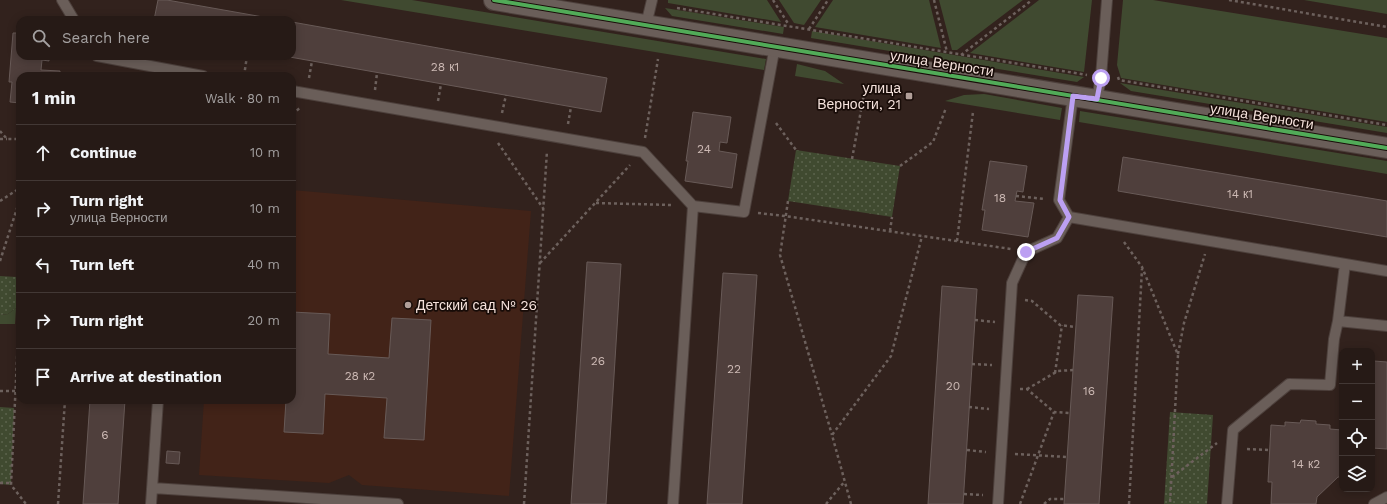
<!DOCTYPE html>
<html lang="en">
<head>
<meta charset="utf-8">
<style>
  :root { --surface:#261a16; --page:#2e231f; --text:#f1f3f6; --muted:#a4a1a1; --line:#423835 }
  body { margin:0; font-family:"Work Sans",sans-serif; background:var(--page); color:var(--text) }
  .controls { position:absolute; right:12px; bottom:12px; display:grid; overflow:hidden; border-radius:8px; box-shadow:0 2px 10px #0003 }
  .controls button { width:36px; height:36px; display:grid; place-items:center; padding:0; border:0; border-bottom:1px solid var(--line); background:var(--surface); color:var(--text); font:20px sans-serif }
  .stop { position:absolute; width:12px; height:12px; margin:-9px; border:3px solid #bca0f2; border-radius:50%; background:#fff }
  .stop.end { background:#bca0f2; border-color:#fff; box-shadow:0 1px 4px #0008 }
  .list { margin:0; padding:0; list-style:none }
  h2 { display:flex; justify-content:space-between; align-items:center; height:52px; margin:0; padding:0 16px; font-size:17px }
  h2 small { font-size:13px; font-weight:400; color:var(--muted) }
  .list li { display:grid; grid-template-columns:26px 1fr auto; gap:12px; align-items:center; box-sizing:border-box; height:56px; padding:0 16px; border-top:1px solid var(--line) }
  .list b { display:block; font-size:15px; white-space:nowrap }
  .list p { margin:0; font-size:13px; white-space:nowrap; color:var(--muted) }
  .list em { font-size:13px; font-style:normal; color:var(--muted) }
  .icon { flex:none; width:22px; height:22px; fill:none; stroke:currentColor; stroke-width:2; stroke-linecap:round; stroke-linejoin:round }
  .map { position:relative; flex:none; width:1387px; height:504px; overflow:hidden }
  .search { position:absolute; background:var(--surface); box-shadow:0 2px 10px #0003; left:16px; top:16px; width:280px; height:44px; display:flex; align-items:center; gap:10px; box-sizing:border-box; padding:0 14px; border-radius:12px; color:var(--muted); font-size:15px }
  .panel { position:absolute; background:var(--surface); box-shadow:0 2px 10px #0003; left:16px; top:72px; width:280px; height:332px; border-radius:12px }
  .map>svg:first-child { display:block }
</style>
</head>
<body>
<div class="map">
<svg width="1387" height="504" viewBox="0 0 1387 504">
  <defs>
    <pattern id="park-dots" width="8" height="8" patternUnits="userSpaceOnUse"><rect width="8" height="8" fill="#404a30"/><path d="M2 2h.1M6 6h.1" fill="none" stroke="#5c644d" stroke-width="1.8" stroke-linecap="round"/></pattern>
  </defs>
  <rect width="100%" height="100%" fill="#32221d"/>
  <path fill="#422318" d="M292,190L531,211L509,496L362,485L349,475L329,483L199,475L204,400H292Z"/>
  <path fill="#404a30" d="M341,0H412L766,59L764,70Z
    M668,0H767L781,22L668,3Z
    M779,0H821L804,25L794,23Z
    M833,0H929L941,48L815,27Z
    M939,0H1023L957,50H952Z
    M1039,0H1092L1084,72L970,53Z
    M1123,0H1153L1387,38V122L1121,78L1117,65Z
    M1304,0H1387V14Z
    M665,8L784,27L783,34L672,16Z
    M812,31L1084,77L1077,82L811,38Z
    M797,64L825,71L844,84L795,76Z
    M1120,83L1387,127V133L1131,91Z
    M984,94L1062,108L1060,120L945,101L964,95Z
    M1080,111L1387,161V174L1079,122Z
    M16,308L15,324H0V315L8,314Z"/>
  <path fill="url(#park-dots)" d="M796,150L900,166L892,217L788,201Z
    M0,276L17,277L16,308L8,314L0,315Z
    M0,407L14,408L11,485L0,484Z
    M1170,412L1213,415L1207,504H1164Z"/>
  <path fill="#4f3f3c" stroke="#685a57" d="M158,0H167L280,20H154Z
    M292,22L607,78L601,112L284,56H292Z
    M13,33H20V56H49V61L42,60L41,70L60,71V76H20V103L10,102L12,82H9Z
    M693,112L731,117L727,143L720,142L719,151L737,154L732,188L685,181L688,161H686Z
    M1123,157L1387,201V237L1118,191Z
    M990,161L1027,166L1023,192L1017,191L1015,201L1034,203L1028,237L982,230L985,210H982Z
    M587,262L621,264L606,504H571Z
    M723,273L757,275L742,504H707Z
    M942,286L977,289L963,504H928Z
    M1078,295L1113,297L1099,504H1064Z
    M292,312L330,314L328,354L389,358L392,318L431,320L424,440L384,438L387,398L325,394L323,434L284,432L286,400H292Z
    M1374,361L1387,362V449L1372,448V394Z
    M90,400H125L118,504H83Z
    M1301,420L1316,421V424L1330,425V429L1342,430V477H1338L1317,497L1316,504H1271L1272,482H1268L1271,425L1285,426V422L1300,423Z
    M167,451L180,452L179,464L166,463Z"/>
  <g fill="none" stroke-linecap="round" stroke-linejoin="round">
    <g stroke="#4d403c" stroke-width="12">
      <path id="service" d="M62,0L74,20
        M646,25L652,0
        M97,56L203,76
        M292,91L643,152L693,206L673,504
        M1073,96L1059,200L1069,217L1387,271
        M1097,99L1101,77L1107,0
        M693,206L744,212L775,46
        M1338,321L1387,326
        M153,488L398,504
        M151,504L158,400
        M998,504L1012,283L1026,252L1057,238L1069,217
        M1227,504L1233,430L1289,384L1330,385L1334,339L1338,321L1345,264
        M1374,504L1387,497"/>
    </g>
    <g stroke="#4d403c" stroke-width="22">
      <path id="minor" d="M494,0L1387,148"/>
    </g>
    <path stroke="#6d615d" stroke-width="2.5" stroke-dasharray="3 3" stroke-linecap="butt" d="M773,0L789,25
      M934,0L947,52
      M1229,0L1387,27
      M677,8L1087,75
      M809,29L828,0
      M961,55L1032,0
      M244,76L247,56
      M1118,77L1119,80L1387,125
      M309,78L312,61
      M375,90L377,73
      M438,101L441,84
      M502,113L506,95
      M292,114L300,108
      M776,123L796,150
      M568,124L571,107
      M0,131L7,139H20
      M645,138L658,59
      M0,139H7
      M498,143L543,208
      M852,159L864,94
      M900,166L933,142L946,108
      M1016,196L1045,199
      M0,201L20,188
      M788,201L780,255L832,435
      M596,203L671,205
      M758,213L785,216L1011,249
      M890,231L892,217
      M957,241L973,112
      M1124,242L1142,267L1178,355L1170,504
      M0,261L20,199
      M540,263L630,165
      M20,296L11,485L26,504
      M1025,300L1032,301L1060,325L1075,327
      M975,320L995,322
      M1178,354L1184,323L1205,254
      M972,364L992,365
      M1055,373L1062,325
      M1372,384H1373
      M1020,389H1027L1054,412L1070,413
      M1027,389L1058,371L1073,370
      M0,391H16
      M969,407L989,409
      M1247,449L1270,450
      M967,450L986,452
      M1015,454L1067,457
      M1172,477L1217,443
      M0,483H11
      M964,494L983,495
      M58,504L65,400
      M524,504L547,151
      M826,504L845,481
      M851,504L832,435L891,356L922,236
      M1020,504L1054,412
      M1044,504L1050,499H1064
      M1129,504L1142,269"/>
    <use href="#service" stroke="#6a5e59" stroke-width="10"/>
    <use href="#minor" stroke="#6a5e59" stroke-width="20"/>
    <g stroke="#180c08" stroke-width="6">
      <path id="cycleway" d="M494,0L1387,148"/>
    </g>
    <use href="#cycleway" stroke="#51ab58" stroke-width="4"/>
  </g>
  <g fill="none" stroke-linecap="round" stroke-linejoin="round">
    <path stroke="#bca0f2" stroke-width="5" d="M1026,252L1057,238L1069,217L1060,200L1073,96L1097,99L1101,78"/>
  </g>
  <g fill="#b19f99" stroke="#180c08" stroke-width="1.5">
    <rect x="905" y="92" width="8" height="8" rx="2"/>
    <circle cx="408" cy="305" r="4"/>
  </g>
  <g text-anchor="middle" stroke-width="3.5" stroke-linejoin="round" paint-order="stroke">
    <g font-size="12" fill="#ccb9b4">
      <text x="445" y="71">28 к1</text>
      <text x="704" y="153">24</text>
      <text x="1240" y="198">14 к1</text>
      <text x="1000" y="202">18</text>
      <text x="598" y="365">26</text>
      <text x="734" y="373">22</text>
      <text x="360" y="380">28 к2</text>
      <text x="953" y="390">20</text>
      <text x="1089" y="395">16</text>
      <text x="105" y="439">6</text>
      <text x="1306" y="468">14 к2</text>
    </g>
    <g font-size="14" fill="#f5e2dc" stroke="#180c08">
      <text transform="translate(942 63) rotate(9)" y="5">улица Верности</text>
      <text transform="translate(1262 116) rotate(9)" y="5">улица Верности</text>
    </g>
    <g font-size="14" fill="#f5e2dc" stroke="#180c08" text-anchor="end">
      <text x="901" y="93">улица<tspan x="901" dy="16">Верности, 21</tspan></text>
      <text x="416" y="310" text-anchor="start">Детский сад № 26</text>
    </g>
  </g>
</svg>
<div class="controls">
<button>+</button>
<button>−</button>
<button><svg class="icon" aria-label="locate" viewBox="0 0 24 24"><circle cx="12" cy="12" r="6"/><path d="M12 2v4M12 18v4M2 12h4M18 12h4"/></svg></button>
<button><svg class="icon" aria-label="layers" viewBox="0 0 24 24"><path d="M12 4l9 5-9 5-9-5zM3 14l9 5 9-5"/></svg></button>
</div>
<div class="stop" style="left:1101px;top:78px"></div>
<div class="stop end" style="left:1026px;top:252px"></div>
<div class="search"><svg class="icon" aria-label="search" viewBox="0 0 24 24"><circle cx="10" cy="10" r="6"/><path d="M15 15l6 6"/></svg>Search here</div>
<section class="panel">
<h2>1 min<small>Walk · 80 m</small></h2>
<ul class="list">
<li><svg class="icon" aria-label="ahead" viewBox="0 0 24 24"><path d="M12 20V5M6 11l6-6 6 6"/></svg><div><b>Continue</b></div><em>10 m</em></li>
<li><svg class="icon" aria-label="right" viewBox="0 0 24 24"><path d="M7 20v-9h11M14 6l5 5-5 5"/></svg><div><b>Turn right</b><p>улица Верности</p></div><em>10 m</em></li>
<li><svg class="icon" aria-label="left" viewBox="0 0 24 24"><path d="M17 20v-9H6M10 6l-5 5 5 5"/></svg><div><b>Turn left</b></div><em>40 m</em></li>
<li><svg class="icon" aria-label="right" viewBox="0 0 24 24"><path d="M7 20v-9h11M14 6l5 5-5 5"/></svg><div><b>Turn right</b></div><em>20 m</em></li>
<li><svg class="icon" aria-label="arrive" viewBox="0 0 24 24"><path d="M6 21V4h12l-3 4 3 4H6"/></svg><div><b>Arrive at destination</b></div></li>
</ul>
</section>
</div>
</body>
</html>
